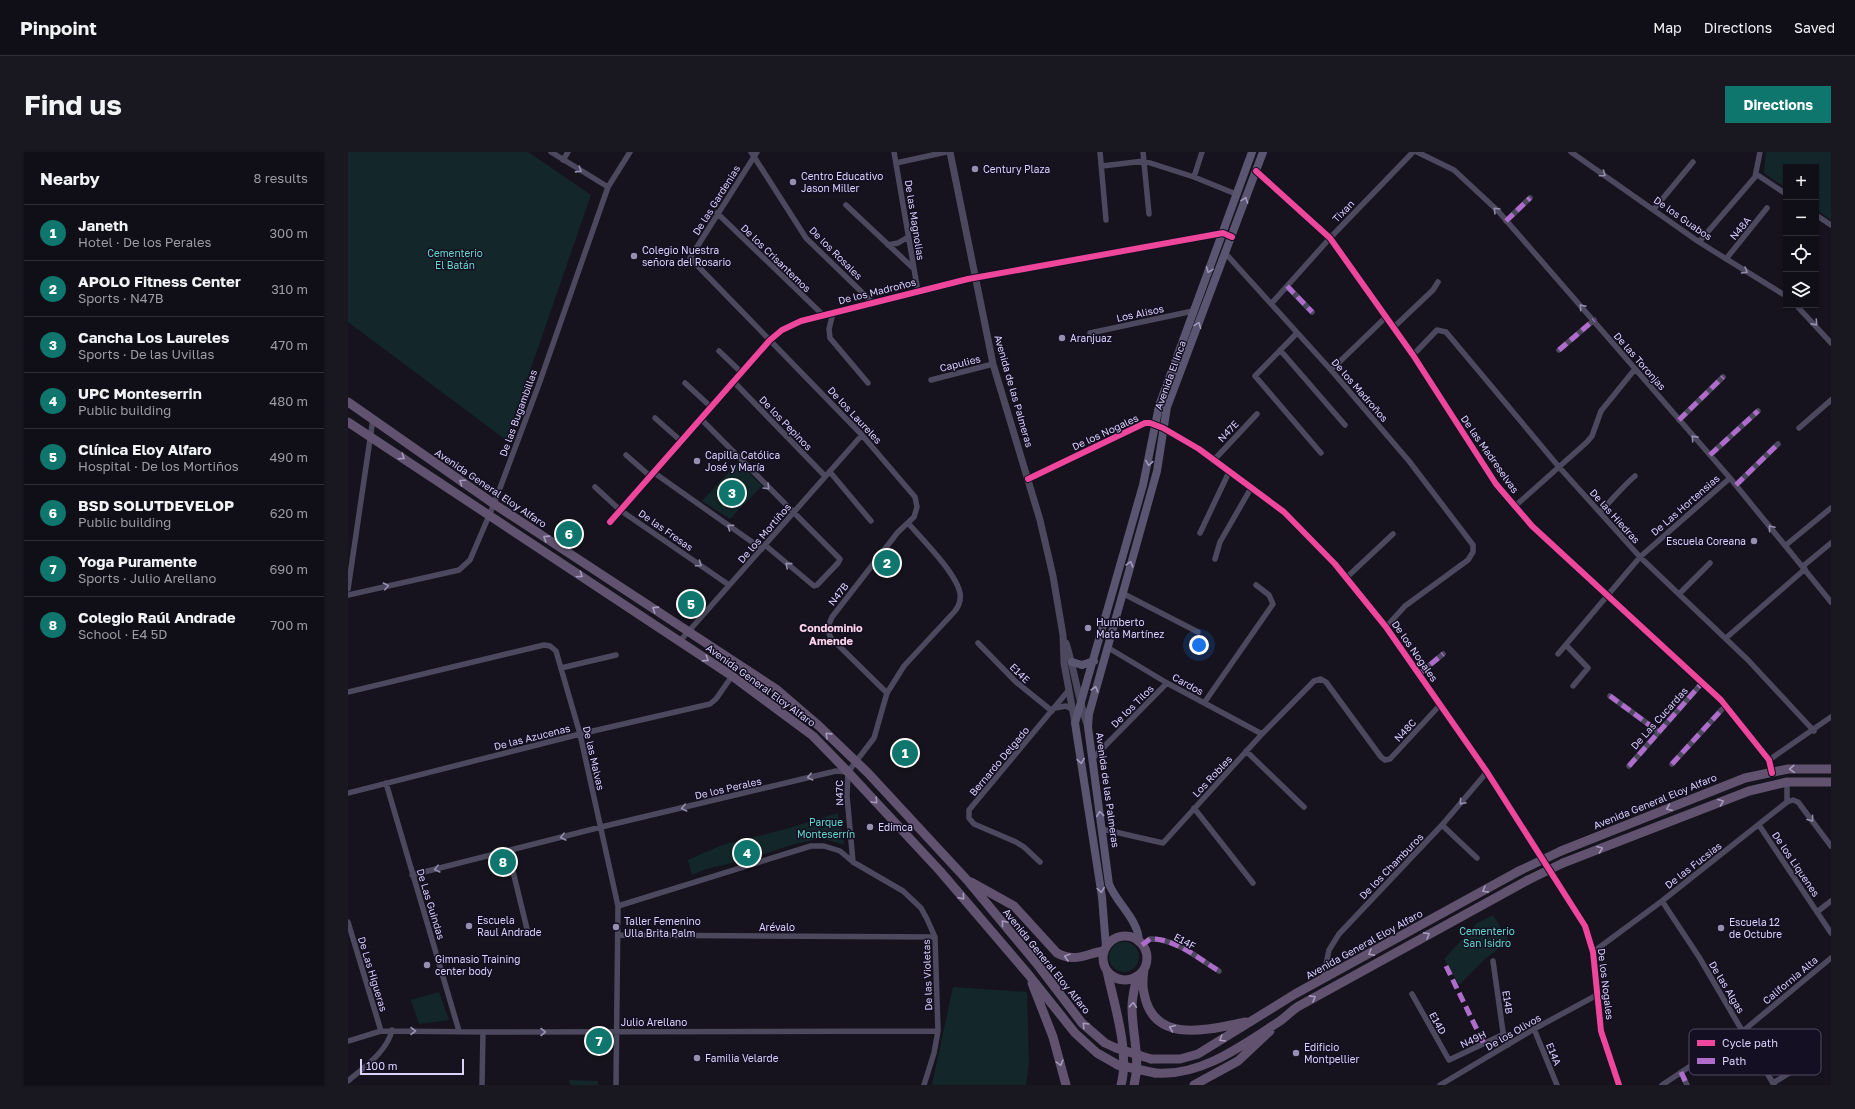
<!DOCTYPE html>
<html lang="en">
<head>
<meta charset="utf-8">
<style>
  :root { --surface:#100e16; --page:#19171f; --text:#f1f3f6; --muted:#9c9ca1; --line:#302e35; --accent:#0f766e }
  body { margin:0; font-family:"Golos Text",sans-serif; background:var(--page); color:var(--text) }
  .controls { position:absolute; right:12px; top:12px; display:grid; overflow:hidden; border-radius:0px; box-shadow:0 1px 3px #0004 }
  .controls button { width:36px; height:36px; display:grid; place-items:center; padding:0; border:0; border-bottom:1px solid var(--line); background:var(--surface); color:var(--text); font:20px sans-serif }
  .scale { position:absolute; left:12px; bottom:10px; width:104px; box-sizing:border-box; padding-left:4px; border:2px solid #dcd2fd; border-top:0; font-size:11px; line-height:14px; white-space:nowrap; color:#dcd2fd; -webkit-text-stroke:3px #140f22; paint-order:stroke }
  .you { position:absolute; left:851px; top:493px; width:14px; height:14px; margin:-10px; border:3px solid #fff; border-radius:50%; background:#1a73e8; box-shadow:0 0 0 6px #1a73e833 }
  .badge { display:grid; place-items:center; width:26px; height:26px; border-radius:50%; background:var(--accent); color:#fff; font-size:13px; font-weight:700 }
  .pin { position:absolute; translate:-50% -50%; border:2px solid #fff; box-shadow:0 1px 4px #0006 }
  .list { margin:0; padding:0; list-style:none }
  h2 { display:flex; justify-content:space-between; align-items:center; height:52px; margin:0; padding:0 16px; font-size:17px }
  h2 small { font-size:13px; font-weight:400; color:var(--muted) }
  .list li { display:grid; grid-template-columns:26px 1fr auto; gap:12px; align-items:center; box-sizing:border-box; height:56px; padding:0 16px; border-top:1px solid var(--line) }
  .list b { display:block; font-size:15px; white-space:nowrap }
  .list p { margin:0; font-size:13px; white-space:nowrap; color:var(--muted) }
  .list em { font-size:13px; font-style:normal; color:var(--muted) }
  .icon { flex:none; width:22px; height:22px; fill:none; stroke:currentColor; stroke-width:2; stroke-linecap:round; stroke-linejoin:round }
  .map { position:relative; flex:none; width:1483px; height:933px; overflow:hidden; border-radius:0px }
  header { display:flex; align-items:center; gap:24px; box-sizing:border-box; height:56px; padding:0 20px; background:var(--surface); border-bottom:1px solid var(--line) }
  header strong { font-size:19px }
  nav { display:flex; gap:22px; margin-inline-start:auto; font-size:14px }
  .intro { display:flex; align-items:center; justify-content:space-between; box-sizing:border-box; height:96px; padding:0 24px }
  h1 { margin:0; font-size:28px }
  .button { padding:10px 18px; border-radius:0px; background:var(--accent); color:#fff; font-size:14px; font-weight:700 }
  main { display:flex; gap:24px; padding:0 24px }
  aside { flex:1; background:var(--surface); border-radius:0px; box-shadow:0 1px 3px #0004 }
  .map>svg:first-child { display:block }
</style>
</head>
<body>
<header>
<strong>Pinpoint</strong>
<nav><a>Map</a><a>Directions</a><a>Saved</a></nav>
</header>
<div class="intro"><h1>Find us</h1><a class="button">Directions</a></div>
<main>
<aside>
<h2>Nearby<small>8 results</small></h2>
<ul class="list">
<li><span class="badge">1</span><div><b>Janeth</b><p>Hotel · De los Perales</p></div><em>300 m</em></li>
<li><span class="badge">2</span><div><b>APOLO Fitness Center</b><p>Sports · N47B</p></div><em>310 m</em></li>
<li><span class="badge">3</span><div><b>Cancha Los Laureles</b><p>Sports · De las Uvillas</p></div><em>470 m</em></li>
<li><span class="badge">4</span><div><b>UPC Monteserrin</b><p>Public building</p></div><em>480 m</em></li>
<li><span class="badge">5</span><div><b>Clínica Eloy Alfaro</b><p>Hospital · De los Mortiños</p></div><em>490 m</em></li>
<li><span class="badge">6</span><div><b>BSD SOLUTDEVELOP</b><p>Public building</p></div><em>620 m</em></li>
<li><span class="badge">7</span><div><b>Yoga Puramente</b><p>Sports · Julio Arellano</p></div><em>690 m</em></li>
<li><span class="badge">8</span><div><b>Colegio Raúl Andrade</b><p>School · E4 5D</p></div><em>700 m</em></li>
</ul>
</aside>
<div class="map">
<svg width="1483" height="933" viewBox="0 0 1483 933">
  <rect width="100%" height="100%" fill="#16131e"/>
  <path fill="#13272a" d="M0,0H180L243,43L158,288L0,170Z
    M1418,0H1483V68L1468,57V15H1438V36L1416,21Z
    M390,310L414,334L382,367L354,349Z
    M490,661L491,676L495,678L496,693L473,686L443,693L401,707L358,717L344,723L340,708L374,693L438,677Z
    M1145,763L1161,789L1137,807L1111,833L1096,807L1129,771Z
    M761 805a15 15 0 1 1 30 0a15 15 0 1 1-30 0Z
    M605,835L679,840L681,911L678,933H584Z
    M91,840L101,868L71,872L63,848Z
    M221,928L250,929V933H222Z"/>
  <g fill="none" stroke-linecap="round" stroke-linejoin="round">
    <path stroke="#4c495e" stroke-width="5.5" d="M203,0L260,35
      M403,0L458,86L525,151
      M409,0L342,106L514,283L567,345L569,355L566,365L550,380L484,465L479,477L483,486L539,541
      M546,0L570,140
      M752,0L758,68
      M795,0L801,62
      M1069,0L1106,18L1150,59L1382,326L1483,450
      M1223,0L1351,90L1438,144
      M215,8L220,0
      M548,11L598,0
      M754,14L796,9L846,25L888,42
      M908,19L982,86L1065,203L1148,332L1184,374L1373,548L1421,608L1424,621
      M1408,22L1438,42
      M846,25L854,0
      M498,53L565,116
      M1306,57L1345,10
      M369,61L475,163
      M1468,63L1483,73
      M1158,69L1182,46
      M1351,90L1407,25L1412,0
      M540,93L550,91L560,85
      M878,102L983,218L1061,309L1125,393V400L1120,408L1057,454L1038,475
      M1378,107L1419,56
      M939,134L964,160
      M924,151L982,86L1065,0
      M1448,153L1483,191
      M485,161L481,177L482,186L520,231
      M1046,175L1085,138L1090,130
      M742,181L845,159
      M949,181L907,224L973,301
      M932,198L997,273
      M1211,198L1246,168
      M371,199L394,221
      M1065,203L1089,178L1098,180L1211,315L1292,405L1400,508L1466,579
      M983,218L1038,165
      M583,228L645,212
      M386,230L477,324
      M337,231L363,255
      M307,266L333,289
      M353,267L492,407L490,411L469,433L466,434L417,393
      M1331,268L1375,225
      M1451,276L1483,248
      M278,303L302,324
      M1362,303L1410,259
      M865,309L909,262
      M305,320L414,397
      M482,320L523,369
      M680,327L797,271L807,273
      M1388,333L1430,292
      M247,335L272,358L381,433
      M1166,355L1239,290L1244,284L1253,259L1287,217
      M1252,360C1264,348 1274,335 1287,324
      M262,370L422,188L434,178L453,169L620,127L875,81L884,85
      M852,381L881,320
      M1438,393L1483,356
      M867,407L872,390L903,336
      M1455,414L1483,391
      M998,426L1045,382
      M0,437L25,267
      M774,441L850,480
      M1331,442L1362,411
      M0,443L111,418L122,408L146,352L191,232L260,35L282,0
      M1378,486L1457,417
      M332,489L514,283
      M630,491L668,530L704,559
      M1218,493L1240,516L1225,534
      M759,495L819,531L914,582
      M1210,502L1292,405L1382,326
      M213,516L268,503
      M1071,522L1095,502
      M0,540L196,493L202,494L208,499L232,582L270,754L268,933
      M1262,544L1311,580
      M856,551L925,452L921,443L908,433
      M707,556L718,554L724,557
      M898,599L956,655
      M745,606L819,531
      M1421,608L1483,565
      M1324,612L1378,553
      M1281,614L1354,531
      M500,620L526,586L539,541L556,514L607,459C611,454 613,448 612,441C608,421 575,388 560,371
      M500,620L499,644L505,710
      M1439,630V650
      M38,631L111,879
      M0,641L232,582L362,552L368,547L384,524
      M846,656L905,731
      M1094,673L1129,706
      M1411,673L1483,781
      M754,677L815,691L914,582L966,529L973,527L978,530L1033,605L1037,608L1042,607L1092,553
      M160,699L180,781
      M692,710L676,695L668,690L626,672L621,666V658L720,539
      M64,723L253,675L488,619L500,620
      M1314,749L1351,805L1426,933
      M270,754L463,694H476L492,699L505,710L555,739L573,756L579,767L587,785L590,879L586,901L576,933
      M1469,760L1483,749
      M0,770L33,879
      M270,783L587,785
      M794,793L802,787C827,786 851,807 871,819
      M1245,800L1314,749L1439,650L1445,648L1450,650L1483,694
      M1145,809L1155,880L1160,893
      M975,827L981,798L991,782L1094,673L1139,620
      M1064,842L1101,908L1156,882
      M1186,877L1209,933
      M0,889L33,879L135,880L590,879
      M1333,920L1339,933
      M0,929C16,915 39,900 44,878
      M1425,931L1456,912
      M134,933L135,880
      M1092,933L1186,877L1249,843
      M1314,933L1395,879L1483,806"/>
    <path stroke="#4c495e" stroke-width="7" d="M602,0L645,212L692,368L705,424L715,483L716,511L727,571
      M811,274L851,297L936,360L987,412L1038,475L1139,620L1237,774L1245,800L1253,879L1271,933
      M718,491C727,519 730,548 740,575"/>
    <path stroke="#5a5570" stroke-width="8" d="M724,510L734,513L746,509
      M791,790C791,768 769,752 761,732L740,575L741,562L809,319L819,255L915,0
      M758,795L754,745L727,571L795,333L811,254L904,0"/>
    <path stroke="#61536f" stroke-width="9" d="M0,250L146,352L428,537L471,574L520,621L620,729L689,812L734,871L757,891L768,896
      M0,270L384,524L465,584L500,620L592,719L680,822L727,881L749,901L770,913
      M1213,699L1397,626L1440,617H1483
      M1215,711L1401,639L1439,630H1483
      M623,730L666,754L709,801C727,811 737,802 756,799
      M755 806a22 22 0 1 1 44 0a22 22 0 1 1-44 0Z
      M796,817C795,825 794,834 796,841C805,894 862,877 898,870
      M759,819C766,852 782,900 773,933
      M684,831L705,885L718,933
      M803,907H832L850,902L947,842L1171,719
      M807,921C853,925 895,893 932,869C939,864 944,858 951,854L1180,728
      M786,933C793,907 784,882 784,855C784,845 787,834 789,824
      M846,933L890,909L922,879"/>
    <path stroke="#61536f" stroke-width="9" d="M1171,719L1213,699
      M1180,728L1215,711
      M768,896L803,907
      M770,913L807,921"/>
    <path stroke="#b06ccc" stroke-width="5" stroke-dasharray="10 5" stroke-linecap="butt" d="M1158,69L1182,46
      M939,134L964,160
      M1211,198L1246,168
      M1331,268L1375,225
      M1362,303L1410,259
      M1388,333L1430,292
      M1071,522L1095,502
      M1262,544L1311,580
      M1324,612L1378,553
      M1281,614L1354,531
      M794,793L802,787C827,786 851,807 871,819
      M1098,814L1136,892
      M1333,920L1339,933"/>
    <g stroke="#140f22" stroke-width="8">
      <path id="cycleway" d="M908,19L982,86L1065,203L1148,332L1184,374L1373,548L1421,608L1424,621
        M680,327L797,271H802L815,276L851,297L936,360L987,412L1038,475L1139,620L1237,774L1245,800L1253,879L1271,933
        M262,370L422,188L434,178L453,169L620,127L875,81L884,85"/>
    </g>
    <use href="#cycleway" stroke="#ed469a" stroke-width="6"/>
  </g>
  <defs><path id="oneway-chevron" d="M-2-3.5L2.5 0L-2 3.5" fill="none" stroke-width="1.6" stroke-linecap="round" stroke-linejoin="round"/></defs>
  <g stroke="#948eae">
    <use href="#oneway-chevron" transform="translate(231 18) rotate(32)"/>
    <use href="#oneway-chevron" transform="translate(1255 22) rotate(35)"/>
    <use href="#oneway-chevron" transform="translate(1148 58) rotate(-135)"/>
    <use href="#oneway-chevron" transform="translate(1397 119) rotate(31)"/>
    <use href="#oneway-chevron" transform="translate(1234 155) rotate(-131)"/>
    <use href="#oneway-chevron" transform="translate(1467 171) rotate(48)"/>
    <use href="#oneway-chevron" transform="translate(1346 286) rotate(-132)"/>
    <use href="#oneway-chevron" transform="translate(419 335) rotate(45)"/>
    <use href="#oneway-chevron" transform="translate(382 375) rotate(-144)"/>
    <use href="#oneway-chevron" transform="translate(1423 376) rotate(-130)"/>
    <use href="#oneway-chevron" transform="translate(351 412) rotate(35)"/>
    <use href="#oneway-chevron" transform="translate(440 413) rotate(-139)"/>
    <use href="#oneway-chevron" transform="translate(38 434) rotate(-13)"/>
    <use href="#oneway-chevron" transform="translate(462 625) rotate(167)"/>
    <use href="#oneway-chevron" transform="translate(1114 650) rotate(131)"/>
    <use href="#oneway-chevron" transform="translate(336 656) rotate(167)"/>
    <use href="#oneway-chevron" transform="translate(1463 667) rotate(53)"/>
    <use href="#oneway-chevron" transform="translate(215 685) rotate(166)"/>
    <use href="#oneway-chevron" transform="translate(89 717) rotate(166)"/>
    <use href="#oneway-chevron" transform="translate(65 879)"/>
    <use href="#oneway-chevron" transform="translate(195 880)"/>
  </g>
  <g stroke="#a29abe">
    <use href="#oneway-chevron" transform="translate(897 48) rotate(-70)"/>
    <use href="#oneway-chevron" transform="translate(861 118) rotate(111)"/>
    <use href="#oneway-chevron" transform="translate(850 173) rotate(-69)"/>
    <use href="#oneway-chevron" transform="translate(801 311) rotate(99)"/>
    <use href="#oneway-chevron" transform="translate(782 412) rotate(-74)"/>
    <use href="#oneway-chevron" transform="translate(747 537) rotate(-74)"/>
    <use href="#oneway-chevron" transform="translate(733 609) rotate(81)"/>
    <use href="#oneway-chevron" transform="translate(752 662) rotate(-97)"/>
    <use href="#oneway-chevron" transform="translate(753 738) rotate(82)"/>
  </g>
  <g stroke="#a599bd">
    <use href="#oneway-chevron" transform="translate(54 305) rotate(34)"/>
    <use href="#oneway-chevron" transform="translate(114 330) rotate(-145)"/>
    <use href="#oneway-chevron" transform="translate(198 386) rotate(-147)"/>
    <use href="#oneway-chevron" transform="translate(232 423) rotate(34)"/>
    <use href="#oneway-chevron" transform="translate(307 457) rotate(-147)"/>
    <use href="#oneway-chevron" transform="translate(358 507) rotate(33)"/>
    <use href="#oneway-chevron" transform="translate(480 583) rotate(-136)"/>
    <use href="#oneway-chevron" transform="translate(1444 617) rotate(176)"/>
    <use href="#oneway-chevron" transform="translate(527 649) rotate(47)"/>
    <use href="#oneway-chevron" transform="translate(1373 650) rotate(-21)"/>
    <use href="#oneway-chevron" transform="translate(1321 656) rotate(158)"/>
    <use href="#oneway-chevron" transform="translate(1252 697) rotate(-21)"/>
    <use href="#oneway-chevron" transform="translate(1137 738) rotate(151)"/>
    <use href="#oneway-chevron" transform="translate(614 745) rotate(49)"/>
    <use href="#oneway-chevron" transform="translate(656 771) rotate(-130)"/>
    <use href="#oneway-chevron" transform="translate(1079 783) rotate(-29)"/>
    <use href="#oneway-chevron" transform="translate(1023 801) rotate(151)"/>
    <use href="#oneway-chevron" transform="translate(719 805) rotate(-165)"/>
    <use href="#oneway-chevron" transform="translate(965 846) rotate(-29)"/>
    <use href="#oneway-chevron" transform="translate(785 853) rotate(-87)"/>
    <use href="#oneway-chevron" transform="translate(737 873) rotate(-135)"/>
    <use href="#oneway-chevron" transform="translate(824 876) rotate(-157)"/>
    <use href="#oneway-chevron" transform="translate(874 887) rotate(149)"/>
    <use href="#oneway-chevron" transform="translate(712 911) rotate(75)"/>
  </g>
  <g fill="#978faf" stroke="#140f22" stroke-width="1.5">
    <circle cx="627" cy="17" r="4"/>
    <circle cx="445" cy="30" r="4"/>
    <circle cx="286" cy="104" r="4"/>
    <circle cx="714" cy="186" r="4"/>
    <circle cx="349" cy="309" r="4"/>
    <circle cx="1406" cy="389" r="4"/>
    <circle cx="740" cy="476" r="4"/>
    <circle cx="522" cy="675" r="4"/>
    <circle cx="121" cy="774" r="4"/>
    <circle cx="268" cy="775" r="4"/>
    <circle cx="1373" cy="776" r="4"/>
    <circle cx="79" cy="813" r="4"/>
    <circle cx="948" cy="901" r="4"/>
    <circle cx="349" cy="906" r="4"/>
  </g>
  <g text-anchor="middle" stroke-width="3" stroke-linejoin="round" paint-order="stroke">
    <g font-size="10" fill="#dcd2fd" stroke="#140f22" text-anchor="start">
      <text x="635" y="21">Century Plaza</text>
      <text x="453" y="28">Centro Educativo<tspan x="453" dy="12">Jason Miller</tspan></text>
      <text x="294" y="102">Colegio Nuestra<tspan x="294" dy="12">señora del Rosario</tspan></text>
      <text x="722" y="190">Aranjuaz</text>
      <text x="357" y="307">Capilla Católica<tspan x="357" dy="12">José y María</tspan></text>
      <text x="1398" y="393" text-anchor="end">Escuela Coreana</text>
      <text x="748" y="474">Humberto<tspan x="748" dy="12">Mata Martínez</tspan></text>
      <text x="530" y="679">Edimca</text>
      <text x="129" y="772">Escuela<tspan x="129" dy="12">Raul Andrade</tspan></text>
      <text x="276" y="773">Taller Femenino<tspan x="276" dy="12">Ulla Brita Palm</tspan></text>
      <text x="1381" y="774">Escuela 12<tspan x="1381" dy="12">de Octubre</tspan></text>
      <text x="87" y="811">Gimnasio Training<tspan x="87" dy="12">center body</tspan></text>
      <text x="956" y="899">Edificio<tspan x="956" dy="12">Montpellier</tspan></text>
      <text x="357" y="910">Familia Velarde</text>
    </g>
    <g font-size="10" fill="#dcd2fd" stroke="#140f22">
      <text transform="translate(368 48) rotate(-58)" y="4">De las Gardenias</text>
      <text transform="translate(995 59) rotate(-46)" y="4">Tixan</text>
      <text transform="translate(1335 66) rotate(35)" y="4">De los Guabos</text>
      <text transform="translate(567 68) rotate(81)" y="4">De las Magnolias</text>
      <text transform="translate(1392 76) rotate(-51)" y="4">N48A</text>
      <text transform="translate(488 101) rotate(45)" y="4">De los Rosales</text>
      <text transform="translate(428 106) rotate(44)" y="4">De los Crisantemos</text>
      <text transform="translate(529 139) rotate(-14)" y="4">De los Madroños</text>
      <text transform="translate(792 161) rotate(-12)" y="4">Los Alisos</text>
      <text transform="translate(1292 209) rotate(49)" y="4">De las Toronjas</text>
      <text transform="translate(612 211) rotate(-14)" y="4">Capulies</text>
      <text transform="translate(822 223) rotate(-70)" y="4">Avenida El Inca</text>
      <text transform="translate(1012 238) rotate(49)" y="4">De los Madroños</text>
      <text transform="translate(666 239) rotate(74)" y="4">Avenida de las Palmeras</text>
      <text transform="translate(170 261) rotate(-70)" y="4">De las Bugambillas</text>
      <text transform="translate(507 263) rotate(47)" y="4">De los Laureles</text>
      <text transform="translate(438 271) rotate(46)" y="4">De los Pepinos</text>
      <text transform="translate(880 279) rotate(-47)" y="4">N47E</text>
      <text transform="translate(757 280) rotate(-25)" y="4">De los Nogales</text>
      <text transform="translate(1142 302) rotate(55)" y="4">De las Madreselvas</text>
      <text transform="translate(143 336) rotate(34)" y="4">Avenida General Eloy Alfaro</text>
      <text transform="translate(1337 353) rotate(-41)" y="4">De Las Hortensias</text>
      <text transform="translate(1267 364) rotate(48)" y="4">De las Hiedras</text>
      <text transform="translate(318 378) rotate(35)" y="4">De las Fresas</text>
      <text transform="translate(416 381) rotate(-49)" y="4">De los Mortiños</text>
      <text transform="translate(490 442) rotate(-52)" y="4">N47B</text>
      <text transform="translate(1067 499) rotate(55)" y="4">De los Nogales</text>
      <text transform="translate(672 521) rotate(44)" y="4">E14E</text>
      <text transform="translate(840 532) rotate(29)" y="4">Cardos</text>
      <text transform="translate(413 533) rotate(36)" y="4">Avenida General Eloy Alfaro</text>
      <text transform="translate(784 554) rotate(-45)" y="4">De los Tilos</text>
      <text transform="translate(1311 566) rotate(-48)" y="4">De Las Cucardas</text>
      <text transform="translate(1057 578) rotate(-47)" y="4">N48C</text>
      <text transform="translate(184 585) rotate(-14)" y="4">De las Azucenas</text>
      <text transform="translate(246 606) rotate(77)" y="4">De las Malvas</text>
      <text transform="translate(651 609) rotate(-50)" y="4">Bernardo Delgado</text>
      <text transform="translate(864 624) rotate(-47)" y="4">Los Robles</text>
      <text transform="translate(380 636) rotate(-13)" y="4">De los Perales</text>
      <text transform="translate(760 638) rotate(82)" y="4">Avenida de las Palmeras</text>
      <text transform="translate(491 641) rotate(-91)" y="4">N47C</text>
      <text transform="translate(1307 649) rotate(-22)" y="4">Avenida General Eloy Alfaro</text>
      <text transform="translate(1448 712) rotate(56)" y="4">De los Liquenes</text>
      <text transform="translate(1345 713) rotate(-38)" y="4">De las Fucsias</text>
      <text transform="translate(1043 714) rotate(-46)" y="4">De los Chamburos</text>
      <text transform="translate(83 752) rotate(73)" y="4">De Las Guindas</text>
      <text x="429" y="779">Arévalo</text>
      <text transform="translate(837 789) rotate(28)" y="4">E14F</text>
      <text transform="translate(1016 792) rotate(-29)" y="4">Avenida General Eloy Alfaro</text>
      <text transform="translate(699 809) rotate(51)" y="4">Avenida General Eloy Alfaro</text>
      <text transform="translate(25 822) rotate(73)" y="4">De Las Higueras</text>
      <text transform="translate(579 823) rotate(-92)" y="4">De las Violetas</text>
      <text transform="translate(1442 828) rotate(-40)" y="4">California Alta</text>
      <text transform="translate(1258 832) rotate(83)" y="4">De los Nogales</text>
      <text transform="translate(1379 835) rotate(59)" y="4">De las Algas</text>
      <text transform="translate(1160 850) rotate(81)" y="4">E14B</text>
      <text x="306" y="874">Julio Arellano</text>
      <text transform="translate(1090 871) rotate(61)" y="4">E14D</text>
      <text transform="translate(1165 880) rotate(-30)" y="4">De los Olivos</text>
      <text transform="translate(1125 887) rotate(-25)" y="4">N49H</text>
      <text transform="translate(1206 902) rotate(68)" y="4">E14A</text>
    </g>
    <g font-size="10" fill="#62d9c9" stroke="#140f22">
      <text x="107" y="105">Cementerio<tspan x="107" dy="12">El Batán</tspan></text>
      <text x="478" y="674">Parque<tspan x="478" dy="12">Monteserrín</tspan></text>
      <text x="1139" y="783">Cementerio<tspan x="1139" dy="12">San Isidro</tspan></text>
    </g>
    <g font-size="11" font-weight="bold" fill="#fdd4ea" stroke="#140f22">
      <text x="483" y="480">Condominio<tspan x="483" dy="13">Amende</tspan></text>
    </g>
  </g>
  <rect x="1341" y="877" width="132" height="46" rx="6" fill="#140f22" stroke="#504a64" stroke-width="1"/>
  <rect x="1349" y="888" width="18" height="6" fill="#ed469a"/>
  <rect x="1349" y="906" width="18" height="6" fill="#b06ccc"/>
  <g font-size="11" fill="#dcd2fd">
    <text x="1374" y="895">Cycle path</text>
    <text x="1374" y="913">Path</text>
  </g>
</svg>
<div class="controls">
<button>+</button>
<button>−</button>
<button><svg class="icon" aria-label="locate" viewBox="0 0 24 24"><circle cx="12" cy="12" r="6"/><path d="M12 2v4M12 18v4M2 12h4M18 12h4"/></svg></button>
<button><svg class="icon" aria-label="layers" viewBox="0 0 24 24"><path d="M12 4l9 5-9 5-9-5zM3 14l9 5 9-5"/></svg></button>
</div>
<div class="scale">100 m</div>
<div class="you"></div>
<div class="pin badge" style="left:557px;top:601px">1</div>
<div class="pin badge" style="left:539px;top:411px">2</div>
<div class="pin badge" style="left:384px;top:341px">3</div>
<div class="pin badge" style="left:399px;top:701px">4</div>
<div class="pin badge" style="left:343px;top:452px">5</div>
<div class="pin badge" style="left:221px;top:382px">6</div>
<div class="pin badge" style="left:251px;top:889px">7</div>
<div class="pin badge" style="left:155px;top:710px">8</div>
</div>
</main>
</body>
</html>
